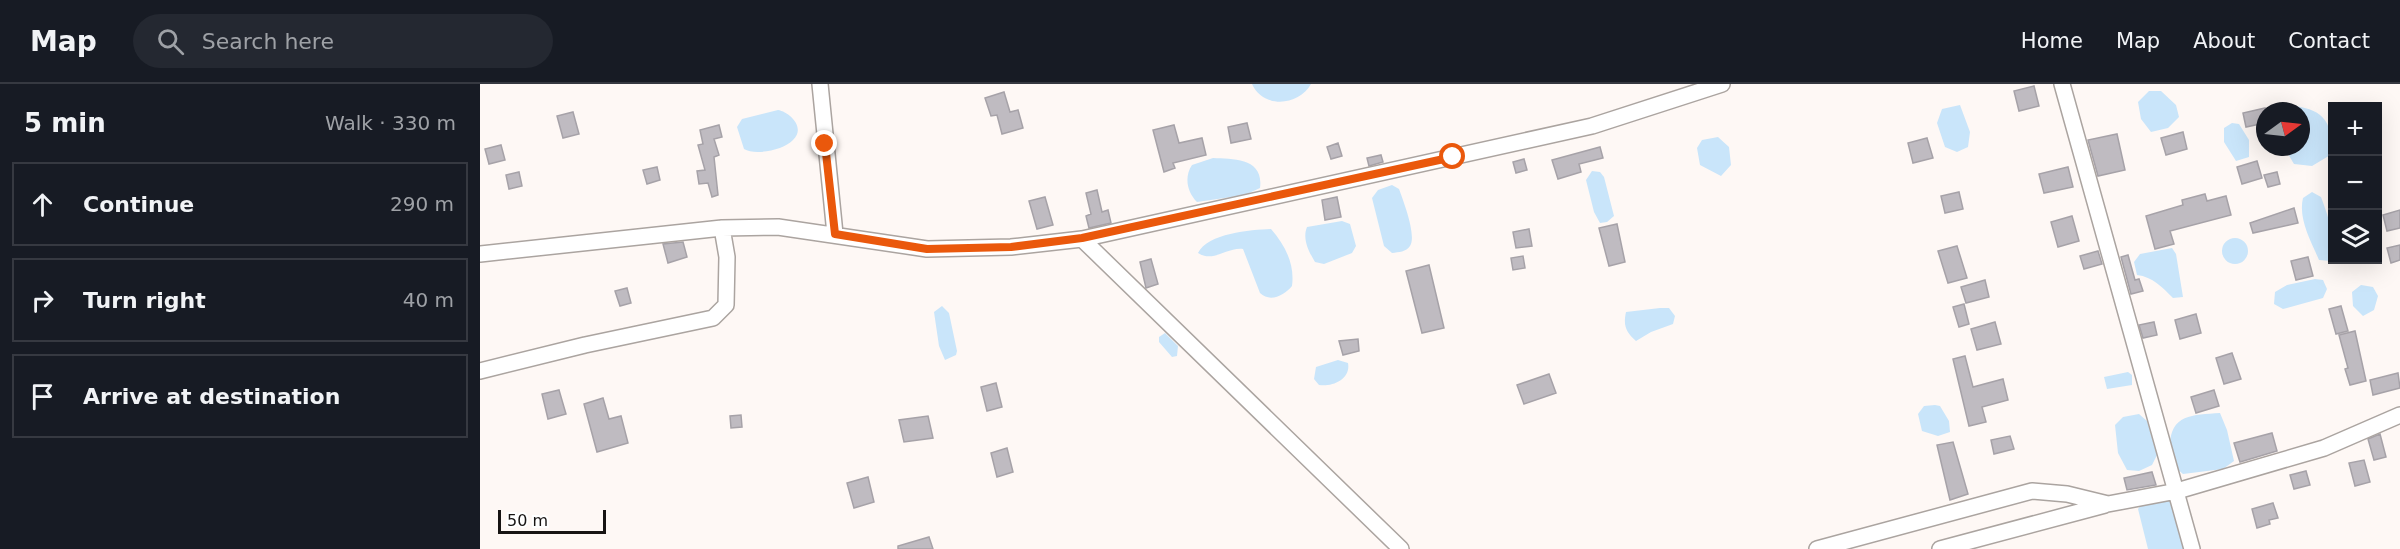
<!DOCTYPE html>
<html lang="en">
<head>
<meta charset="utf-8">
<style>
  :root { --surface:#171b24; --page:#242831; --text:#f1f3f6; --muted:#9ea1a6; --line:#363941 }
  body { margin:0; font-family:"DejaVu Sans",sans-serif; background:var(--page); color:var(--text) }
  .controls { position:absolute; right:18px; top:18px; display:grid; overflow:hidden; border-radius:0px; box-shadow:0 6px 24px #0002 }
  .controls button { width:54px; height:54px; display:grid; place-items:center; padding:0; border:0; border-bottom:2px solid var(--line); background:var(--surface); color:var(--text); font:30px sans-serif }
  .compass { position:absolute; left:1776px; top:18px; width:54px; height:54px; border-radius:50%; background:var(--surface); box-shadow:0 6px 24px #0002; rotate:75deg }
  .scale { position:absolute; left:18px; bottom:15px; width:108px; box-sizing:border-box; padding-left:6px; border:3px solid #171413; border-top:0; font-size:16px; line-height:21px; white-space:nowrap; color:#171413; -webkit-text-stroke:4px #fff; paint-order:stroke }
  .stop { position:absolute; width:18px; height:18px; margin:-14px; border:4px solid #ea580c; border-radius:50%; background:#fff }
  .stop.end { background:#ea580c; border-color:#fff; box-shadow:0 2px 6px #0008 }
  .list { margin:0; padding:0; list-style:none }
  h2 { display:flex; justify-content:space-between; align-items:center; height:78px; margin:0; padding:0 24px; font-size:26px }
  h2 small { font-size:20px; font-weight:400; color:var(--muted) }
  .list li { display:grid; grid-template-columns:39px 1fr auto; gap:18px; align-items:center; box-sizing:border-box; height:84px; margin:0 12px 12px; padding:0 12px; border:2px solid var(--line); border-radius:0px }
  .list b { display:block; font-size:22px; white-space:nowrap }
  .list em { font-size:20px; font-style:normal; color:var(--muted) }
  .icon { flex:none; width:33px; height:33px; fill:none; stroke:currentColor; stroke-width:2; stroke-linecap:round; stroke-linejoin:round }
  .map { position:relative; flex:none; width:1920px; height:465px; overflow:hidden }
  header { display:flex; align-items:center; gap:36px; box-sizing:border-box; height:84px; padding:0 30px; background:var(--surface); border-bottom:2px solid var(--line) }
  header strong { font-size:28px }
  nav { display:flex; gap:33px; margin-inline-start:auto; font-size:21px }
  .search { width:420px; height:54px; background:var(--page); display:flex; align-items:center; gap:15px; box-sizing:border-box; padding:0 21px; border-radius:33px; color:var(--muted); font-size:22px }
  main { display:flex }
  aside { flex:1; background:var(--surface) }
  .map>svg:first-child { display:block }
</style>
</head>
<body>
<header>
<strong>Map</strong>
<div class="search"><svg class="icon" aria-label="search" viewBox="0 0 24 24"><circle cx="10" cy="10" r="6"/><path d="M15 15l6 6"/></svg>Search here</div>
<nav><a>Home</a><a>Map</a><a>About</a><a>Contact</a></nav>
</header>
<main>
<aside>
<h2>5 min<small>Walk · 330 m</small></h2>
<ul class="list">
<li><svg class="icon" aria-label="ahead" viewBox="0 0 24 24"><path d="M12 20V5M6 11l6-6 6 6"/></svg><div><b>Continue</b></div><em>290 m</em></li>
<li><svg class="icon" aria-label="right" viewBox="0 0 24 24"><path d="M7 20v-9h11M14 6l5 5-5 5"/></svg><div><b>Turn right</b></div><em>40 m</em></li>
<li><svg class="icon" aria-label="arrive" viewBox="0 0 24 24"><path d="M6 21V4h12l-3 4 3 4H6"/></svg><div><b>Arrive at destination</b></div></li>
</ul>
</aside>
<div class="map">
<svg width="1920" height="465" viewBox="0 0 1920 465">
  <rect width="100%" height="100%" fill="#fef8f5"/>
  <path fill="#c9e5fa" d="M772,0H831C819,22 783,25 772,0Z
    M1669,7H1681L1696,21L1699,33L1688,44L1671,48L1661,35L1658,18Z
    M1480,21L1490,48L1488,63L1477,68L1465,63L1457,39L1462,25Z
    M1814,22C1846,26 1852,40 1852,70L1832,82L1814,80L1804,63H1821V27H1807Z
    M298,26C310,28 326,44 313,56C304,66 275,72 264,65L257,43L262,35Z
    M1752,39L1759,40L1769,56V73L1756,77L1744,58V44Z
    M1238,53L1249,63L1251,81L1241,92L1220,81L1217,64L1222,56Z
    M733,74C754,75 784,74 780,104L765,111L717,118C707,108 704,93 712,81Z
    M1112,87L1120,88L1124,93L1134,132L1127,138L1120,139L1114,128L1106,96Z
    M912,101L919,105C923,116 937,152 930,162C926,168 919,168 912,169L904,162L892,114L898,106Z
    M1832,108L1841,113C1848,132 1857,156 1851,177L1839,176C1831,157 1818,135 1823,114Z
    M862,137L870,140L876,162L872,169L844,180L835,178C829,168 822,155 827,143Z
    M791,145C805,161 815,180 812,202C805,211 790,219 780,209L763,165C747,163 733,179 718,169C728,149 770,146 791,145Z
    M1742 167a13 13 0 1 1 26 0a13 13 0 1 1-26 0Z
    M1692,164L1696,170L1703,213L1693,214C1682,203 1673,193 1657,191L1654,178L1660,170Z
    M1835,195L1843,196L1847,205L1843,214L1803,225L1794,220L1795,208L1807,201Z
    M1881,201L1893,203L1898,212L1894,226L1883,232L1873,222L1872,208Z
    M462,222L469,229L477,267L476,271L465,276L459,262L454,228Z
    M1180,224H1189L1195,232L1193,240L1171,248L1156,257C1146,248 1143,242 1146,228Z
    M685,249L698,262L697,272L692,273L679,258V253Z
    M858,276L868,279C871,295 853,303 839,301L834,295L836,283Z
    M1648,288L1652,291V301L1627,305L1624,293Z
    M1455,321L1460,322L1469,337L1470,348L1458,352L1442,347L1438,330L1444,322Z
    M1740,329L1747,346L1754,377L1743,385L1703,390C1695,384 1690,375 1690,365C1689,330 1712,331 1740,329Z
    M1659,330L1667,337L1677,371L1672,381L1659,387L1647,386L1638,369L1635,341L1643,333Z
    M1691,416L1709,465H1668L1658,425L1661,421Z"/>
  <path fill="#bfbbc1" stroke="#a6a2a8" stroke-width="1.5" d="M1554,2L1559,22L1539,27L1534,7Z
    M524,8L530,28L538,26L543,44L522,50L517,31L511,32L505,14Z
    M1785,24V39L1766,43L1763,29Z
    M93,28L99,50L83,54L77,32Z
    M767,39L771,55L751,59L748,43Z
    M239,41L242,53L234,55L239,71L234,73L238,111L232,113L228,99L219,100L217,87L225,86L218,61L223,60L220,46Z
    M694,41L699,59L722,54L726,71L693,79L695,84L684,88L673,46Z
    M1703,48L1707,65L1686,71L1681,54Z
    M1637,50L1645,86L1618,92L1608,56Z
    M1447,54L1453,74L1433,79L1428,59Z
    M858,59L862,72L851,75L847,63Z
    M21,61L25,76L9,80L5,65Z
    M1120,63L1123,74L1099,80L1101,88L1078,95L1072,76Z
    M901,71L903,78L889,82L887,74Z
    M1044,75L1047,86L1036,89L1033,78Z
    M1777,77L1782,94L1762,100L1757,83Z
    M177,83L180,96L167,100L163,86Z
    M1588,83L1593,103L1564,109L1559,90Z
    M39,88L42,102L29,105L26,91Z
    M1797,88L1800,100L1788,103L1784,91Z
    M617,106L622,128L628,126L631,139L609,144L606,132L611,130L606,109Z
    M1479,108L1483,125L1465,129L1461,112Z
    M1725,110L1727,117L1746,112L1751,131L1690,147L1694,160L1675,165L1666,132L1703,121L1702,116Z
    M565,113L573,141L557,145L549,117Z
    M857,113L861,133L845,136L842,116Z
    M1814,124L1818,139L1773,149L1770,139Z
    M1920,126V144L1907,147L1903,131Z
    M1592,132L1599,157L1578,163L1571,138Z
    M1137,140L1145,178L1129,182L1119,144Z
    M1049,145L1052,162L1036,164L1033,148Z
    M203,158L207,173L188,179L183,160Z
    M1920,161V176L1911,179L1907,164Z
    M1477,162L1487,194L1468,199L1458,167Z
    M1618,167L1622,180L1604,185L1600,172Z
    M1648,171L1655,196L1659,195L1663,207L1651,210L1641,173Z
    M1043,172L1045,184L1033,186L1031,174Z
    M1828,173L1833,192L1816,196L1811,177Z
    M671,175L678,200L666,204L660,178Z
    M949,181L964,244L942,249L926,187Z
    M1505,196L1509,213L1486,219L1481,203Z
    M147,204L151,219L140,222L135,207Z
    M1484,220L1489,240L1479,243L1473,223Z
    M1861,222L1868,247L1856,250L1849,225Z
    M1716,230L1721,249L1700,255L1695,236Z
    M1515,238L1521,260L1497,266L1491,245Z
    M1674,238L1677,251L1663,254L1659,241Z
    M1875,247L1886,297L1870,301L1865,285L1868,284L1859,251Z
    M878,255L879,267L863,271L859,257Z
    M1752,269L1761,295L1744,300L1736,274Z
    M1485,272L1493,303L1523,295L1528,316L1502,323L1506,338L1489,342L1473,275Z
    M1918,289L1920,304L1893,311L1890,296Z
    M1069,290L1076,309L1044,320L1037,301Z
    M516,299L522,323L507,327L501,303Z
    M79,306L86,330L68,335L62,310Z
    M1734,306L1739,322L1716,329L1711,313Z
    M123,314L129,335L141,332L148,359L117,368L104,320Z
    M261,331L262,343L251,344L250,332Z
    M448,332L453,354L424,358L419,336Z
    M1792,349L1797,367L1760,378L1754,359Z
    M1900,350L1906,373L1894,376L1888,355Z
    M1530,352L1534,365L1514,370L1511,356Z
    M1473,358L1488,410L1470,416L1457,361Z
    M527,364L533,388L517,393L511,369Z
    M1884,376L1890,398L1875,402L1869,379Z
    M1826,387L1830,401L1814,405L1810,391Z
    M1672,388L1676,401L1647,406L1644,394Z
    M388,393L394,418L374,424L367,399Z
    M1793,419L1798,434L1789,436L1790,440L1777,444L1772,425Z
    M449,453L453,465H418V462Z"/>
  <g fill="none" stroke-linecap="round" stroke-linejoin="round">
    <g stroke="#aba4a0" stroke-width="18">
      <path id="minor" d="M340,0L355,150
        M1582,0L1712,465
        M602,155L921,465
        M0,170L242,144L298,143L447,165L531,163L602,155L1112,42L1242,0
        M0,287L105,261L233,234L246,221L247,173L242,144
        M1337,465L1552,407L1587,410L1628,420L1697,407L1844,364L1920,331
        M1460,465L1625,421"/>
    </g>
    <use href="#minor" stroke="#fff" stroke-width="15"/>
  </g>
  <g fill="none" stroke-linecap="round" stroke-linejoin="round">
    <path stroke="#ea580c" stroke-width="8" d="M345,60L355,150L447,165L531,163L602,154L973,73"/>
  </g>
</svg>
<div class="controls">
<button>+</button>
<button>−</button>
<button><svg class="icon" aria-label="layers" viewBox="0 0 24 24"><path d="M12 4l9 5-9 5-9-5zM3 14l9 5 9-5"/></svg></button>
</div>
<svg class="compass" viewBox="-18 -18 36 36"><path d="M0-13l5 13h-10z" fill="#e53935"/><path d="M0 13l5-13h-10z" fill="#9ea1a6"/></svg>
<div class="scale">50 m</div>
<div class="stop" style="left:973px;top:73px"></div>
<div class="stop end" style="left:345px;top:60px"></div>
</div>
</main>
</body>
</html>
